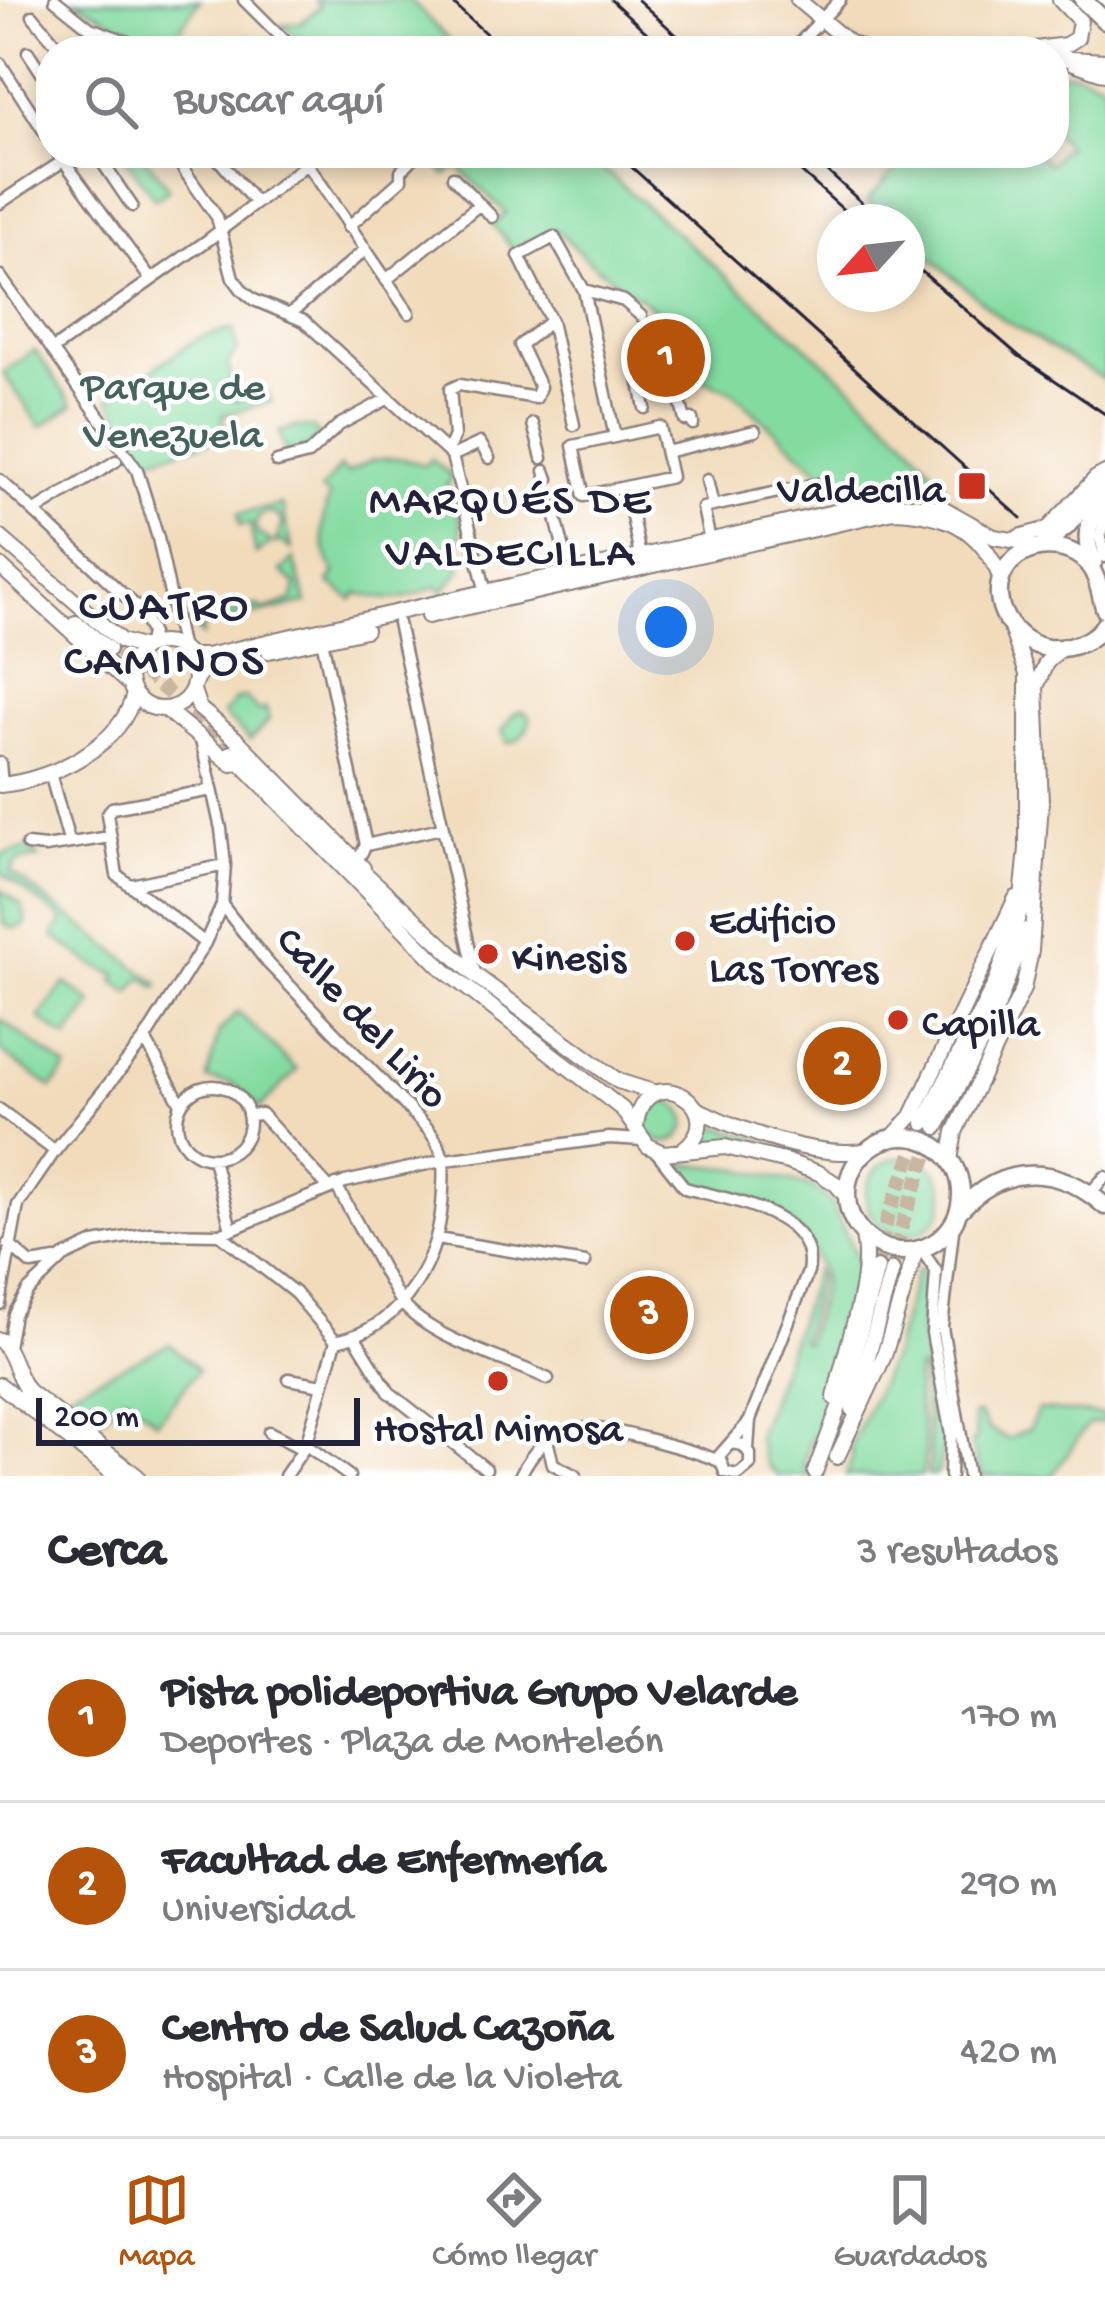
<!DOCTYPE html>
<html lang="es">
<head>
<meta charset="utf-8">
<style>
  :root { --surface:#fff; --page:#f2f2f3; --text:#2b2b33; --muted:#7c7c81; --line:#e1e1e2; --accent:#b45309 }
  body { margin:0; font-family:"Gochi Hand",sans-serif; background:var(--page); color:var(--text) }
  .compass { position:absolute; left:817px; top:204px; width:108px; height:108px; border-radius:50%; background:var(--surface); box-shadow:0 6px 18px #0003; rotate:243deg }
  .scale { position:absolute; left:36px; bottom:30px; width:324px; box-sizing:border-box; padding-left:12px; border:6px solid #22223b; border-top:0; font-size:33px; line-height:42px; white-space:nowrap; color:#22223b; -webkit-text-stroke:9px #fff; paint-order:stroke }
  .you { position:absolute; left:666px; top:627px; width:42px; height:42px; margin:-30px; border:9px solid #fff; border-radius:50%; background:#1a73e8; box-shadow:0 0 0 18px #1a73e833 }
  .badge { display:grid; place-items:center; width:78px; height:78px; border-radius:50%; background:var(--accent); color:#fff; font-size:39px; font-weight:700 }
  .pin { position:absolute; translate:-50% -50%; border:6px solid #fff; box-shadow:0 3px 12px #0006 }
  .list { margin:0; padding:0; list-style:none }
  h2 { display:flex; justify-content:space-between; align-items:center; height:156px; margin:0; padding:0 48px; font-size:51px }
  h2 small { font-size:39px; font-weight:400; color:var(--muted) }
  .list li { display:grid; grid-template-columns:78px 1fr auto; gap:36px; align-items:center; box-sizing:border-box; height:168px; padding:0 48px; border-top:3px solid var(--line) }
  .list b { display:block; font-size:45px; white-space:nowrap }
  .list p { margin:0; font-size:39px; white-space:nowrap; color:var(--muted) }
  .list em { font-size:39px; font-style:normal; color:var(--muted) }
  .icon { flex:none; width:66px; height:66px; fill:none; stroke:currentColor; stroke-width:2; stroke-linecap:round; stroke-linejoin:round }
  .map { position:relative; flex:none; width:1105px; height:1476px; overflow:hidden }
  .search { position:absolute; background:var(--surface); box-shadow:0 6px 18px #0003; left:36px; right:36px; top:36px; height:132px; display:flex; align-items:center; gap:30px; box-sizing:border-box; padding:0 42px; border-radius:48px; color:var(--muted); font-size:45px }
  .sheet { height:660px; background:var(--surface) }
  nav { display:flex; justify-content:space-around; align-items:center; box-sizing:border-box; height:168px; border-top:3px solid var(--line); background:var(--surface); font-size:33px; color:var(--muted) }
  nav a { display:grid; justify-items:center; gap:6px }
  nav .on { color:var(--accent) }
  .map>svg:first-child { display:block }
</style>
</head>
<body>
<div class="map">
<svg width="1105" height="1476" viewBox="0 0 1105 1476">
  <rect width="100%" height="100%" fill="#fff"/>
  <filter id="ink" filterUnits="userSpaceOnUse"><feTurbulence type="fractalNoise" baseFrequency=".00833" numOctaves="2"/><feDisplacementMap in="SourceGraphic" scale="24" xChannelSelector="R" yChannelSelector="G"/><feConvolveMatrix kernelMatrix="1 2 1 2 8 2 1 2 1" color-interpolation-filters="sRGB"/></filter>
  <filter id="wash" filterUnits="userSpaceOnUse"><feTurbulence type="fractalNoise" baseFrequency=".004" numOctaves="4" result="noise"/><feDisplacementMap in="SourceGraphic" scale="48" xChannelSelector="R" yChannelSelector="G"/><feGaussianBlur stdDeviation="2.7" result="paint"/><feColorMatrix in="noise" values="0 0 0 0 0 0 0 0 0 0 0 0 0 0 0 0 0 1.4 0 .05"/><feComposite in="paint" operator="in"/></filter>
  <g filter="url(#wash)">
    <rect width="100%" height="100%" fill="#f1dbbb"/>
    <path fill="#84dba0" stroke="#537e6e" stroke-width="3" d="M75,0H200L172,40L132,32Z
      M315,0H410L460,51H318L281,25L302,22L320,7Z
      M1075,72L1105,83V380L1001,318L907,237V222H890L867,201L910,153H1036L1049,164L1066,145L1054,133V73Z
      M122,153H142L169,189L155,199Z
      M432,153H585L845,380L908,440L945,485L845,493L731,391L690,374L674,351L681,368L666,375L650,350L665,339L656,326L658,311L594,265L556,230L514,250L493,225L506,213L457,166L446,175L428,157Z
      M233,329L237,349L228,364L236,401L269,394L271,402L222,415L227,437L147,459L110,399L198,338Z
      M35,350L73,405L41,427L3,373Z
      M298,427L313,428L319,435L308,448L286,454L279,432Z
      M399,458L425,465L431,459L453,477L447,484C462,513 465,532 455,563L462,569L443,591L436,586C408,601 389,602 358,593L352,600L329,582L335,574C320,545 319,527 329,496L321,490L340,467L347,473L372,460Z
      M282,505L292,549L281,542L275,543L283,523L277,515L268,512L260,516L255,524L257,533L270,540V544L256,554L250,524L240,525L238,514Z
      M294,559L307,603L201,627L203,637L191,622C212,611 237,614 258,606L265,610L293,600L296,584L281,572Z
      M245,698L259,711L266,708L269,720L250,740L223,714L237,699Z
      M522,711L530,717C530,729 520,742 508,743L502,731L513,715Z
      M29,848L39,858L17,861L10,872L159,984L157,988L142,977L130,993L114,981L117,975L93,965L53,936L64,920L0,872V855Z
      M0,889L22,906L26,922L24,926L11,928L3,923Z
      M65,983L93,1003L67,1039L39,1018Z
      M238,1012L297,1070L260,1108L234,1084L207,1079L219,1032Z
      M0,1019L67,1068L52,1088L0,1051Z
      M646 1122a20 20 0 1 1 40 0a20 20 0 1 1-40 0Z
      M706,1123L768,1142L766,1150L703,1140Z
      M866 1196a39 39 0 1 1 78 0a39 39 0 1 1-78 0Z
      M685,1164L739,1169L803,1184L816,1189L831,1203L859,1262L823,1420L818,1433L811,1437L803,1466L826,1476H777L765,1462L757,1437L816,1270L819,1277L801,1341L806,1343C810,1322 821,1300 823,1279C823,1268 817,1263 813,1254C791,1205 737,1192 688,1184L682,1176Z
      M917,1269L925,1273L921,1334L928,1375L918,1368C911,1404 933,1441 922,1476H846L853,1455L850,1448L892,1356Z
      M170,1344L198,1370L157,1422L126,1395L92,1427L55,1398Z
      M922,1374L930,1381C935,1409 952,1451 935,1476H928L931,1460Z
      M1038,1410L1105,1415V1422L1088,1424L1052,1476H982L971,1443L976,1438L973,1415L979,1414L989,1429L1008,1439L1029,1429Z"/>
  </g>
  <g filter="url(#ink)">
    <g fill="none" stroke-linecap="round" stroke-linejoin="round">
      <path stroke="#c8b6a1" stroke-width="14" stroke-dasharray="14 7" stroke-linecap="butt" d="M111,645L237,750
        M877,1268L887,1219L924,1123
        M892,1270L903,1222L937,1127"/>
      <g stroke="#8a7e7b" stroke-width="15">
        <path id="minor" d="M55,0L90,28L153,51
          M244,0L295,51
          M33,16L62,51
          M90,28L100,51
          M792,51L840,0
          M28,52L51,87
          M0,63L51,142
          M58,153L151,280
          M96,153L132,206
          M172,153L217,217L233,278L243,291L254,300L304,321L452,456L487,597
          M213,153L255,202
          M300,153L409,313
          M453,177L492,217
          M0,203L75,153
          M348,227L401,180V171L418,153
          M0,276L137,470L158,538L182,650
          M386,280L480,204
          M584,290L624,301L641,316
          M290,314L365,250
          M52,350L208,240L321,153
          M636,363L645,408
          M679,397L685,420L692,419L693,424
          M533,424L542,458
          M574,425L551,321L519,256L554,237L584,290L615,437
          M660,427L671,477L584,496L573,446Z
          M447,451L454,436L450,389L459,385L536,398L540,387L520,345L551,321
          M666,452L755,431
          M452,456L480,443L489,458
          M277,462L308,454L339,425L389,398
          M545,471L548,479
          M0,480L140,610L151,632L149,645
          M707,480L713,506
          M626,487L640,556
          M553,506L564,550
          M37,510L116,461
          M1105,514L1100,537L1105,557
          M710,541L703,508L816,484
          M398,623L475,973
          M322,640L366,845L358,859
          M0,763L2,785
          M50,773L69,841
          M27,845L45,847L110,837
          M366,845L441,828
          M131,885L225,865
          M222,905L267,962L428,1129C446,1152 444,1163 443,1190C441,1257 406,1326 336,1341
          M205,943L117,875L107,814L112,808L212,790
          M145,1039L181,1104
          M177 1122a36 36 0 1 1 72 0a36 36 0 1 1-72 0Z
          M0,1110L55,1151
          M248,1115L261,1114L329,1188
          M655,1150L685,1188C724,1199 820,1212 808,1272L750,1420L748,1449
          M213,1159L231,1229
          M336,1185L397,1296C421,1337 506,1358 548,1379
          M1090,1193L1105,1177
          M954,1222L942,1327L968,1476
          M220,1234L295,1293L336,1341
          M437,1239L585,1263
          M8,1244L31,1264L56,1260
          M921,1249L936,1271L932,1333L951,1435L950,1476
          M0,1304L18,1205L55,1151L145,1039L205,943L222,905L225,865L221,829L201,740
          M355,1337L389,1392L486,1469
          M8,1347L14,1314L28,1291L64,1257L94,1243L151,1233L220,1234L345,1182L446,1160L609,1138L642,1140
          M289,1379L323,1385
          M269,1432L303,1449
          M547,1440L553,1464L576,1476
          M731,1443L743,1445L750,1454V1465L738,1475L725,1472L719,1456L748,1423
          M306,1445L349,1476
          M285,1476L306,1445L336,1341
          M520,1476C549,1415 592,1425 648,1439C672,1446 696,1451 719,1461"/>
      </g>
      <g stroke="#8a7e7b" stroke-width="18">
        <path id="major" d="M798,0L848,42L867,51
          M1021,51L1066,45L1077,38L1080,21L1060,0
          M1054,58L1105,61
          M1074,63L1105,74
          M0,537L121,641L144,648
          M1019,537L1048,529L1096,478L1105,473
          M0,566L129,684
          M428,616L894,511C947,513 981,528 1001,579
          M76,623L108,649
          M129 676a33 33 0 1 1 66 0a33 33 0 1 1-66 0Z
          M269,651L365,630
          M188,656H206L878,502L943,508L994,537L1030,543
          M195,681L203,668L242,657
          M193,690L199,708L236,739L363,868
          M166,710L232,764
          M231,753L444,970L622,1109L648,1146L663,1153L725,1147L788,1162L819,1173L836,1184L847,1197
          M0,785C49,781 123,746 134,693
          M357,866L476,976L618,1081L656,1093
          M697,1109C741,1131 819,1160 868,1150
          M924,1123L996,982L1021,908L1027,849V674L1012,631
          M636,1125C645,1054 737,1110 682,1150
          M937,1127L992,1021L1026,930
          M890,1140L912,1116L1016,898
          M950,1160L955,1132L1023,989L1031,951L1041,802L1036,687L1046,663L1063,646
          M0,1340C14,1353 15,1375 28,1391L137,1476
          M0,1385L116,1476
          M835,1398C843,1350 875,1279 862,1232
          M853,1410L892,1270
          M837,1457L884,1356L916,1250
          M815,1472L842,1399L877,1268"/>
      </g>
      <g stroke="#8a7e7b" stroke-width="21">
        <path id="highway" d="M1083,0L1105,21
          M1039,548L1066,527L1105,481
          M1094,561C1081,538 1089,517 1105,497
          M1105,610C1100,596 1099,579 1090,567C1071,539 1020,541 1004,572C987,604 1015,644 1048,648C1070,650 1093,642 1105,624
          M847 1194a57 57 0 1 1 114 0a57 57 0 1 1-114 0Z
          M960,1210C1004,1162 1058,1165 1105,1206"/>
      </g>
      <use href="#minor" stroke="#fff" stroke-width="10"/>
      <use href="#major" stroke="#fff" stroke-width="14"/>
      <use href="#highway" stroke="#fff" stroke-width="16"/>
      <path stroke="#22223b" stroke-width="3" d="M449,0L505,51
        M611,0L667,51
        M638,0L694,51
        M616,153L1021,518
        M780,153L857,222
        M807,153L883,222
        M907,259L1019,356L1105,414"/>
    </g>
  </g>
  <g fill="#c8321e" stroke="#fff" stroke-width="4.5">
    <rect x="957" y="471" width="30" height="30" rx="6"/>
    <circle cx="685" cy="941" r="12"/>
    <circle cx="488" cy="954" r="12"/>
    <circle cx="898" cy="1020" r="12"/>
    <circle cx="498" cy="1381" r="12"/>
  </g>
  <g text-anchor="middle" stroke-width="9" stroke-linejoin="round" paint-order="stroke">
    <g font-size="42" fill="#44635e" stroke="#fff">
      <text x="173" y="398">Parque de<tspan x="173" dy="48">Venezuela</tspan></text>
    </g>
    <g font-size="42" fill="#22223b" stroke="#fff" text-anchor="start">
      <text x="945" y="501" text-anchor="end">Valdecilla</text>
      <text x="709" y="932">Edificio<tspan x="709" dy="48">Las Torres</tspan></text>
      <text x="512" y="969">Kinesis</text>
      <text x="922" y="1035">Capilla</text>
      <text x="498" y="1440" text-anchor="middle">Hostal Mimosa</text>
    </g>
    <g font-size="42" fill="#22223b" stroke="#fff">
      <text transform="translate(365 1015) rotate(47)" y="15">Calle del Lirio</text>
    </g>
    <g font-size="45" letter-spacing="3" fill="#22223b" stroke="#fff">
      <text x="511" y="512">MARQUÉS DE<tspan x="511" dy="52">VALDECILLA</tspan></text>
    </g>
    <g font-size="48" letter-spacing="3" fill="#22223b" stroke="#fff">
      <text x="165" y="618">CUATRO<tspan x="165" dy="55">CAMINOS</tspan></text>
    </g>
  </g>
</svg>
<svg class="compass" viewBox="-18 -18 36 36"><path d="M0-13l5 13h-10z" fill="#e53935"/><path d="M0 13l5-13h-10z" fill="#7c7c81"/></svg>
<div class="scale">200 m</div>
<div class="you"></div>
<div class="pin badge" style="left:666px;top:358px">1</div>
<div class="pin badge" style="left:842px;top:1066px">2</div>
<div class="pin badge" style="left:649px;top:1315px">3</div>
<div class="search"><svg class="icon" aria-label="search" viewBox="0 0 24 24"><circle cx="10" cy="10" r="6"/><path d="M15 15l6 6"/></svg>Buscar aquí</div>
</div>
<section class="sheet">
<h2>Cerca<small>3 resultados</small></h2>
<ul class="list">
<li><span class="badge">1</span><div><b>Pista polideportiva Grupo Velarde</b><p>Deportes · Plaza de Monteleón</p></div><em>170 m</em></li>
<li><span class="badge">2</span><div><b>Facultad de Enfermería</b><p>Universidad</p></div><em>290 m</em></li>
<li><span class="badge">3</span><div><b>Centro de Salud Cazoña</b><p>Hospital · Calle de la Violeta</p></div><em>420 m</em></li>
</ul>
</section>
<nav>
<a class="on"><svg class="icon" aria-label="map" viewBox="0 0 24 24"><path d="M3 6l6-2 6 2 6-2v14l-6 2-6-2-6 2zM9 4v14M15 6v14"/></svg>Mapa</a>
<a><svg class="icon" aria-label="directions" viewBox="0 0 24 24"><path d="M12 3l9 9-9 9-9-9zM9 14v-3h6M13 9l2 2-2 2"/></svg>Cómo llegar</a>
<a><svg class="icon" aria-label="saved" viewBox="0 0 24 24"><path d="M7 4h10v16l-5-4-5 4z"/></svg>Guardados</a>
</nav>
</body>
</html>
